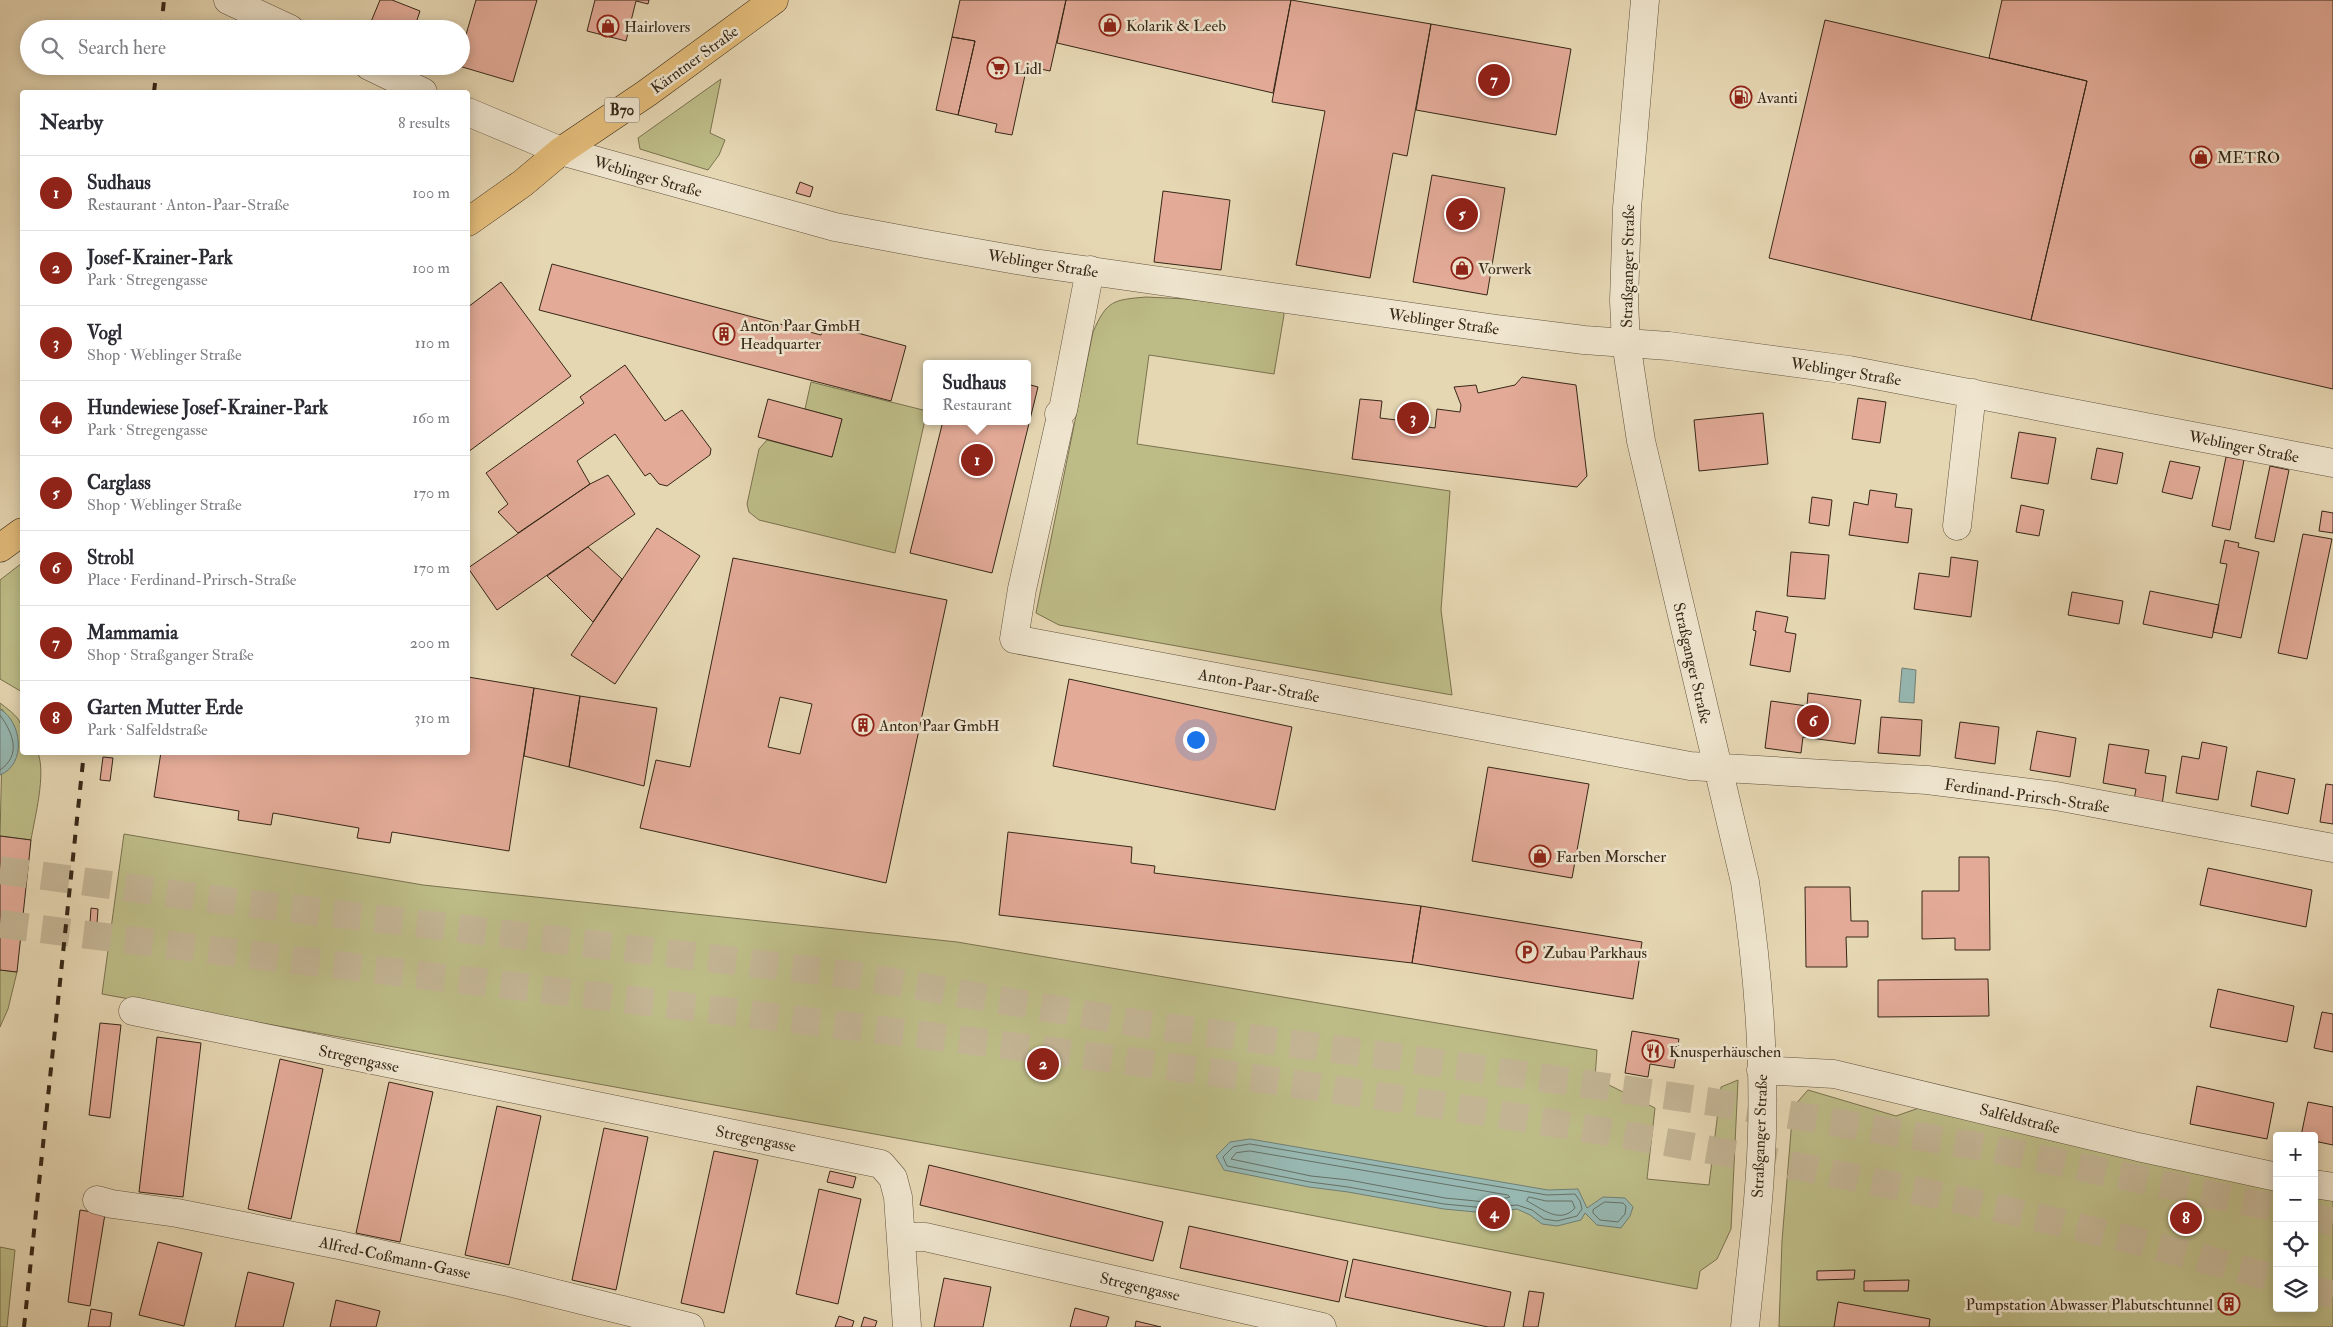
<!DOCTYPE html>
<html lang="en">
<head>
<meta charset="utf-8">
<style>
  :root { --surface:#fff; --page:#f7f7f7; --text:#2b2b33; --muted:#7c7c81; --line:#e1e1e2; --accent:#8f2418 }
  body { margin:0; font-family:"IM FELL Double Pica",serif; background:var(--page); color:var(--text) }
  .controls { position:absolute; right:15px; bottom:15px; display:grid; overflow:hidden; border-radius:5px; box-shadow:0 2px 12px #0003 }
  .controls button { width:45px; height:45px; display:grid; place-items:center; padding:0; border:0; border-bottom:1px solid var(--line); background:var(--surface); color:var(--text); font:25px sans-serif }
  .you { position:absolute; left:1195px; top:739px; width:18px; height:18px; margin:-12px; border:4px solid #fff; border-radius:50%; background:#1a73e8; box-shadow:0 0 0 8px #1a73e833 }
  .badge { display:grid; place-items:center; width:32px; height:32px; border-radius:50%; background:var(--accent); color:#fff; font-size:16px; font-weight:700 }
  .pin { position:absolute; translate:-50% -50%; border:2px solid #fff; box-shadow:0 1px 5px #0006 }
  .popup { position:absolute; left:923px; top:360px; width:108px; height:65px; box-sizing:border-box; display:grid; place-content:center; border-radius:5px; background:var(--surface); filter:drop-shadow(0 1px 4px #0005); font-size:16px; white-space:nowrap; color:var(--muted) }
  .popup b { font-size:19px; color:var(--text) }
  .popup::after { content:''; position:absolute; left:50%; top:100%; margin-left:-10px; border:10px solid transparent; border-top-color:var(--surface) }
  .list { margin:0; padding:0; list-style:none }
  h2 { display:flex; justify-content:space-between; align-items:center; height:65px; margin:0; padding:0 20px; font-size:21px }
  h2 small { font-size:16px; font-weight:400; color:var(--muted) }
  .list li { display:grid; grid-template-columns:32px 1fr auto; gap:15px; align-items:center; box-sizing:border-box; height:75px; padding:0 20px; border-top:1px solid var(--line) }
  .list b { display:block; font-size:19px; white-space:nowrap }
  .list p { margin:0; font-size:16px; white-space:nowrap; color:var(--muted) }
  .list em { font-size:16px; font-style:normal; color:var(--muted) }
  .icon { flex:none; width:28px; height:28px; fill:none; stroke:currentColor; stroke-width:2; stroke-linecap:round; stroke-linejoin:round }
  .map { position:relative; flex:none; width:2333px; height:1327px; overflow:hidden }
  .search { position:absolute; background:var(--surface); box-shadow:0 2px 12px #0003; left:20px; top:20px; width:450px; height:55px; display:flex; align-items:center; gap:12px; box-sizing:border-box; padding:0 18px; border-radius:28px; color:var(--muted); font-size:19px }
  .panel { position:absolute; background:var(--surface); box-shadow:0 2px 12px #0003; left:20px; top:90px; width:450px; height:665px; border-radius:5px }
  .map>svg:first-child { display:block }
</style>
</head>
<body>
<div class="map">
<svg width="2333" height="1327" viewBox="0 0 2333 1327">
  <rect width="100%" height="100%" fill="#e6d7b3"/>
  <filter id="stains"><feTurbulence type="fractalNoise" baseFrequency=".004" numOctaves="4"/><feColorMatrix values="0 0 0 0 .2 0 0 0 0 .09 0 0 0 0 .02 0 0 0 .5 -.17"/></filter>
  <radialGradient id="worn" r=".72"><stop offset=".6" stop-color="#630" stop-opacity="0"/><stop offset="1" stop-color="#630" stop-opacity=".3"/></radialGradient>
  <path fill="#bdbc87" stroke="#7a724f" d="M721,79L710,133L725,140L719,155L708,170L640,149L638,138Z
    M1146,297L1187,299L1283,311L1284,315L1274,374L1149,355L1137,444L1450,491L1441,610L1452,695L1059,625L1036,613L1093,332C1107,300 1113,300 1146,297Z
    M811,382L927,411L895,553L759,520L749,512L747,504L759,449L767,440L832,457L842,419L805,409Z
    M22,563V692L0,679V580Z
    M0,703C25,722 22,722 22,752L38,753C46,775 35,816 31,840L0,836L3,710L0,709Z
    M124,834L423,885L957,942L1597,1050L1595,1078L1655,1108L1647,1179L1709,1185L1721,1087L1738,1080L1731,1229L1717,1259L1700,1271L1697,1289L1106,1176L102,994Z
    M0,970L17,972L8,1009L0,1027Z
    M1808,1090L1896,1116L1919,1108L2277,1185V1308H2314V1193L2333,1196V1327H1779L1782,1241L1793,1107Z
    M0,1247L15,1250L7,1327H0Z"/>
  <path fill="#97b8b2" stroke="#707e74" d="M1902,668L1916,670L1914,703L1899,702Z
    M0,709C22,722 27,764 0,775Z
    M1250,1139L1548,1190L1578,1189L1587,1208L1603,1197L1625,1198L1633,1207L1630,1216L1621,1228L1597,1225L1585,1213L1581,1220L1557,1226L1542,1224L1530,1215L1517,1209L1486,1213L1444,1209L1348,1192L1309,1187L1224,1170L1216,1156L1230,1142Z"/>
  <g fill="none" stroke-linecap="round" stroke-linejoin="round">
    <path stroke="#667064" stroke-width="1" d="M0,715C13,733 22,755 0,770
      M1250,1144L1547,1195L1575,1194L1580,1201L1582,1209L1577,1216L1557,1221L1544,1219L1532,1210L1517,1205L1486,1208L1444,1204L1348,1187L1310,1182L1227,1166L1223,1157L1233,1147Z
      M1250,1151L1508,1195L1510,1197L1486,1202L1445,1198L1349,1180L1311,1176L1231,1159L1236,1153Z
      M1529,1197L1546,1201H1572L1575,1208C1560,1225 1541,1208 1527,1201Z
      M1605,1202L1623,1203L1626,1206L1625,1214L1618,1222L1600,1220L1593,1213V1210Z"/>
  </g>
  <path fill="#e2aa97" stroke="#362717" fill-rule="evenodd" d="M380,0H392L420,11L414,29H368Z
    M476,0H537L513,82L459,66H461V52Z
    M595,0H649L648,4L636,1L626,41L587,31Z
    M960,0H1066L1050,71L1027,66L1012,135L995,132L997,124L958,115L975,41L952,37Z
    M1066,0H1291L1273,93L1057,43Z
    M1291,0L1431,24L1407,156L1393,153L1370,278L1296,265L1325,111L1272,102Z
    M2002,0H2333V389L2031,320L2087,81L1989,58Z
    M1825,20L2087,81L2031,320L1769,258Z
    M1431,24L1571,49L1556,135L1416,110Z
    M952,37L975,41L958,115L936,110Z
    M1432,175L1505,188L1487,295L1413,282Z
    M800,182L813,187L810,197L796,193Z
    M1163,191L1230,200L1221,270L1154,262Z
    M552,264L821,335L824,324L906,346L891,401L539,310Z
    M501,282L571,376L468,452V307Z
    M625,365L665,421L682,410L711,449L710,455L667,486L659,484L650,473L645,476L615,434L577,461L590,484L518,533L498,512L508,504L486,473L584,403L580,397Z
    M1522,377L1576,385L1587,476L1577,487L1352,459L1360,399L1382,401L1380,418L1421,423L1420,426L1435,428L1437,409L1460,412L1461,405L1454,387L1476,385L1478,393L1515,385Z
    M1027,384L1038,387L992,573L910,553L943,421H1027Z
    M1858,398L1886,402L1880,443L1852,439Z
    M768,399L842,419L832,457L758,437Z
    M1763,413L1768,464L1699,471L1694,420Z
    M2019,432L2056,438L2048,484L2011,478Z
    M2097,448L2123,453L2117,484L2091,479Z
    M2226,457L2244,460L2230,530L2212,526Z
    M2170,461L2200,467L2192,499L2162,492Z
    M2270,466L2289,470L2274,542L2255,538Z
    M608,475L635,514L497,610L468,568L590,484Z
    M1870,490L1897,494L1895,507L1912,509L1908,543L1849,535L1854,502L1868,505Z
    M1812,497L1832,500L1829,526L1809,523Z
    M2021,505L2044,510L2039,536L2016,532Z
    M2322,511L2333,513V533L2319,531Z
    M657,528L700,556L615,684L571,655Z
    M2303,534L2332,539L2307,659L2278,653Z
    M2225,540L2239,543L2238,547L2259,552L2241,638L2213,632L2227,564L2220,563Z
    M588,547L622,579L593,622L547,576Z
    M1791,552L1829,555L1825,599L1787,596Z
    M1951,557L1978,561L1971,617L1914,609L1919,573L1949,577Z
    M733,558L947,600L886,883L640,828L656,760L690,767ZM780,697L812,704L800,754L768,747Z
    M2150,591L2219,605L2212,638L2143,624Z
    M2072,592L2123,601L2119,624L2068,615Z
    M1756,611L1788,617L1785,632L1796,634L1790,672L1750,665L1756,631L1753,630Z
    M468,677L534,688L509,851L392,832L390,843L357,838L359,828L273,813L271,825L238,820L239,811L154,797L161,752H468Z
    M1069,679L1292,727L1275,810L1053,766Z
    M534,688L580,696L569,767L524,756Z
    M1808,693L1861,700L1855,744L1803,737L1801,753L1765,748L1771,701L1807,706Z
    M580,696L657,708L644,786L569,767Z
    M1881,717L1922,720L1920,756L1878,753Z
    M1960,722L1999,727L1995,764L1955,758Z
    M2037,731L2076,738L2070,777L2030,770Z
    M2202,742L2227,747L2218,800L2176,793L2182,756L2199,759Z
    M2109,744L2149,750L2145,773L2166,776L2162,805L2134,800L2136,789L2103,783Z
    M103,757L113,758L110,781L100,780Z
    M1488,767L1589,784L1572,878L1472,861Z
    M2257,771L2295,779L2288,814L2251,806Z
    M2326,784L2333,785V824L2320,822Z
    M1008,832L1132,847L1131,863L1155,866L1154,873L1421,906L1412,963L999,915Z
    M0,836L31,840L17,972L0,970Z
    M1959,857H1989L1990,950H1955V938L1922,939V891H1959Z
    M2208,868L2312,890L2306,927L2200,905Z
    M95,877L101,878L100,889L93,888Z
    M1805,887H1850L1851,921H1868V937H1846L1847,967H1806Z
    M1421,906L1642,942L1633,999L1412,963Z
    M91,908L98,909L97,924L90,923Z
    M1988,979L1989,1016L1878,1017V980Z
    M2218,989L2294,1006L2287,1042L2210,1027Z
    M2322,1012L2333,1014V1052L2314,1048Z
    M100,1023L121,1025L110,1118L89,1115Z
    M1632,1031L1679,1039L1674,1068L1650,1064L1648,1077L1625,1073Z
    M157,1037L201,1043L183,1197L139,1192Z
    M280,1059L323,1069L291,1219L248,1209Z
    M389,1082L433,1092L400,1242L356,1233Z
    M2197,1086L2274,1103L2267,1139L2190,1124Z
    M2308,1102L2333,1107V1145L2314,1141V1136H2301Z
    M497,1106L541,1116L509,1265L465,1255Z
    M604,1128L648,1137L616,1290L572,1280Z
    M714,1151L758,1160L724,1313L681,1303Z
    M929,1165L1163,1222L1153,1261L920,1205Z
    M830,1171L856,1177L853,1188L827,1182Z
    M819,1189L861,1199L838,1304L796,1294Z
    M80,1210L105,1214L90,1306L68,1302Z
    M1189,1226L1348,1261L1339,1302L1180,1268Z
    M158,1242L202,1253L184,1326L139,1315Z
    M1353,1259L1511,1292L1504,1327H1488L1345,1297Z
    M1855,1270L1854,1279L1817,1280V1271Z
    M248,1272L294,1283L283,1327H235Z
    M944,1278L991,1287L983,1327H934Z
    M1909,1280L1908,1291H1864V1281Z
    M1529,1291L1544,1293L1538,1327H1523Z
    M2223,1293L2239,1298L2234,1314L2218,1309Z
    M336,1300L380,1311L376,1327H330Z
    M1838,1302L1930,1319L1929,1327H1834Z
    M1075,1308L1109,1317L1106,1327H1070Z
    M91,1309L112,1313L110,1327H88Z
    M839,1316L854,1321L852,1327H835Z
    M864,1317L877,1321L875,1327H861Z
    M1136,1321L1161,1327H1135Z"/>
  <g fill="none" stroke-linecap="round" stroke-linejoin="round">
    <path stroke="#c3b494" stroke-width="28" stroke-dasharray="28 14" stroke-linecap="butt" d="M0,870L212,899L852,975L1149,1025L1396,1057L1713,1102L1995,1149L2277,1208
      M0,924C345,967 691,1006 1036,1049C1453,1103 1871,1164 2277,1279
      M2314,1217L2333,1222
      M2314,1290L2333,1295"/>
    <g stroke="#62533e" stroke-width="29">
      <path id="minor" d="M228,0L290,29
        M1645,0L1627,208L1624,301L1626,342L1641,441L1745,882C1759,978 1767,1075 1760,1173C1757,1224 1750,1276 1745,1327
        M369,66L423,92
        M468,112L561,151L835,227L926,244L1034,263L1497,329L1584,340L1669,346L1849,370L2333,463
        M1059,414L1063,410L1090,270
        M1059,425L1022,589L1014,639L1690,766L1927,780L2056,796L2333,848
        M1957,526L1972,393
        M133,1011L881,1164L893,1178L898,1197L907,1327
        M1761,1070L1834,1074L2138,1147L2277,1177
        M2314,1184L2333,1187
        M97,1200L112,1204L177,1213L339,1245L509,1282L690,1327
        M902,1237H925L1322,1327"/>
    </g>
    <g stroke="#362717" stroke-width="29">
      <path id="major" d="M468,222L523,183L561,151L647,93L774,0
        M0,548L22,532"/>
    </g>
    <use href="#minor" stroke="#efe5ce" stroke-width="28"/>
    <use href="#major" stroke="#e3bc7a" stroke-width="28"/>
    <path stroke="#362717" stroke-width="4" stroke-dasharray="9 9" stroke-linecap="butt" d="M161,29L164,0
      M154,92L157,66
      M24,1327L84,752"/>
  </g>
  <defs>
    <g id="shop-ring" transform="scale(1.125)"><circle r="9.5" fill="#efe5ce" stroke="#8f2418" stroke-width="1.5"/><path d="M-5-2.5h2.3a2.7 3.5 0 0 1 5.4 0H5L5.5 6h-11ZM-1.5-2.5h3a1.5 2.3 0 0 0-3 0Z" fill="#8f2418"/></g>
    <g id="supermarket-ring" transform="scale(1.125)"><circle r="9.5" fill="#efe5ce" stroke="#8f2418" stroke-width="1.5"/><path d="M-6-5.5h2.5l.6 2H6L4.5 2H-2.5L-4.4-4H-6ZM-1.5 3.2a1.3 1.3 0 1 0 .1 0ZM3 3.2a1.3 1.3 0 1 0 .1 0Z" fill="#8f2418"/></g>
    <g id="fuel-ring" transform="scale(1.125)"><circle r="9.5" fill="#efe5ce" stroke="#8f2418" stroke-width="1.5"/><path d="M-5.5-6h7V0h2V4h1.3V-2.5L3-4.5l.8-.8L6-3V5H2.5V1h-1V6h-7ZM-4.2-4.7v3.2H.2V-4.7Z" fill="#8f2418"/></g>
    <g id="building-ring" transform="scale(1.125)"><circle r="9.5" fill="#efe5ce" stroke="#8f2418" stroke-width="1.5"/><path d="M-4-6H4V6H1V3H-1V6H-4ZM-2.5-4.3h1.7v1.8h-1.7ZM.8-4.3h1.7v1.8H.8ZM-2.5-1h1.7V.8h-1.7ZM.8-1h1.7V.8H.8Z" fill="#8f2418"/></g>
    <g id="parking-ring" transform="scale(1.125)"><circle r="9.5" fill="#efe5ce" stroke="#8f2418" stroke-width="1.5"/><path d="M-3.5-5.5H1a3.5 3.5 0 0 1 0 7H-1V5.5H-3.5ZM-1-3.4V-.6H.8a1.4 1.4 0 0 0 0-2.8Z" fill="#8f2418"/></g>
    <g id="restaurant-ring" transform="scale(1.125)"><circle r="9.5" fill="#efe5ce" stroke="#8f2418" stroke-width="1.5"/><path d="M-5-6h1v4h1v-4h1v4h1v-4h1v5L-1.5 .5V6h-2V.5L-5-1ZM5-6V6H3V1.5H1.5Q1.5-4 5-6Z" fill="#8f2418"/></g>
  </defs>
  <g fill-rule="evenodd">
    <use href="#shop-ring" x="1110" y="25"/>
    <use href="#shop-ring" x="608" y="26"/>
    <use href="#supermarket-ring" x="998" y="68"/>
    <use href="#fuel-ring" x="1741" y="97"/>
    <use href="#shop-ring" x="2201" y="157"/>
    <use href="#shop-ring" x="1462" y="268"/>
    <use href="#building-ring" x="724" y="334"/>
    <use href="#building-ring" x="863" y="725"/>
    <use href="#shop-ring" x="1540" y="856"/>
    <use href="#parking-ring" x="1527" y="952"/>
    <use href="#restaurant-ring" x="1653" y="1051"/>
    <use href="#building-ring" x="2229" y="1304"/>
  </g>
  <g text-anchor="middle" stroke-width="5" stroke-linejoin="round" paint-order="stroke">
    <rect fill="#efe5ce" stroke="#6e604e" stroke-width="1" x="604.5" y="97.5" width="35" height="25" rx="4"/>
    <g font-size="15" font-weight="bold" fill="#362717">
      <text x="622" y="115">B70</text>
    </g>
    <g font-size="16" fill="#362717" stroke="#efe5ce" text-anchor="start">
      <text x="1126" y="31">Kolarik &amp; Leeb</text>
      <text x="624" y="32">Hairlovers</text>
      <text x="1014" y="74">Lidl</text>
      <text x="1757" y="103">Avanti</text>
      <text x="2217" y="163">METRO</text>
      <text x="1478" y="274">Vorwerk</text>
      <text x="740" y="331">Anton Paar GmbH<tspan x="740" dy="18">Headquarter</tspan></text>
      <text x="879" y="731">Anton Paar GmbH</text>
      <text x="1556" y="862">Farben Morscher</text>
      <text x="1543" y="958">Zubau Parkhaus</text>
      <text x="1669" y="1057">Knusperhäuschen</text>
      <text x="2213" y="1310" text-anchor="end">Pumpstation Abwasser Plabutschtunnel</text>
    </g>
    <g font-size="16" fill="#362717" stroke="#efe5ce">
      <text transform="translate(694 59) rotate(-36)" y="6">Kärntner Straße</text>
      <text transform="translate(648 176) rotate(16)" y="6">Weblinger Straße</text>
      <text transform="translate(1043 263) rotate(9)" y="6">Weblinger Straße</text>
      <text transform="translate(1627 266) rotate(-89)" y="6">Straßganger Straße</text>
      <text transform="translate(1444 321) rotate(8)" y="6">Weblinger Straße</text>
      <text transform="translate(1846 371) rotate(9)" y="6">Weblinger Straße</text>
      <text transform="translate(2244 446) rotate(11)" y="6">Weblinger Straße</text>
      <text transform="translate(1693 663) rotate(77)" y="6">Straßganger Straße</text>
      <text transform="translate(1259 685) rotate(11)" y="6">Anton-Paar-Straße</text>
      <text transform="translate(2027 795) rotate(8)" y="6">Ferdinand-Prirsch-Straße</text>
      <text transform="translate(359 1058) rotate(12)" y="6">Stregengasse</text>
      <text transform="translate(2020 1118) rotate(14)" y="6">Salfeldstraße</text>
      <text transform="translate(1759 1136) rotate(-88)" y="6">Straßganger Straße</text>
      <text transform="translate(756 1138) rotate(11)" y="6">Stregengasse</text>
      <text transform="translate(395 1257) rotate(12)" y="6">Alfred-Coßmann-Gasse</text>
      <text transform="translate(1140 1286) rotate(13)" y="6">Stregengasse</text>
    </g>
  </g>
  <rect width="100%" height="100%" filter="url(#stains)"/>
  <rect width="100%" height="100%" fill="url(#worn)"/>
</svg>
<div class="controls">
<button>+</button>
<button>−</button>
<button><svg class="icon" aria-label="locate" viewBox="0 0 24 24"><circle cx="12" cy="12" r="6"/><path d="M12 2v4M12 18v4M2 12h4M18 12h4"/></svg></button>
<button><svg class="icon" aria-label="layers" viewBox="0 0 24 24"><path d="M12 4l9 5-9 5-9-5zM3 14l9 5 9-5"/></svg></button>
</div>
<div class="you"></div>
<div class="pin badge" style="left:977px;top:460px">1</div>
<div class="popup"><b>Sudhaus</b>Restaurant</div>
<div class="pin badge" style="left:1043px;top:1064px">2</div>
<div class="pin badge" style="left:1413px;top:418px">3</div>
<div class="pin badge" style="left:1494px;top:1213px">4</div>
<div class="pin badge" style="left:1462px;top:214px">5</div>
<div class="pin badge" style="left:1813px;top:721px">6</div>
<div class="pin badge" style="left:1494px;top:80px">7</div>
<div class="pin badge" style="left:2186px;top:1218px">8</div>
<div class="search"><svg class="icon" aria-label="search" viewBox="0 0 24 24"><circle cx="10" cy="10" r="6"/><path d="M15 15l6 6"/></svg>Search here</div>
<section class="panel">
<h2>Nearby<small>8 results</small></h2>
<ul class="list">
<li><span class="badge">1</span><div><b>Sudhaus</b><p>Restaurant · Anton-Paar-Straße</p></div><em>100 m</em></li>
<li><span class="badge">2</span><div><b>Josef-Krainer-Park</b><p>Park · Stregengasse</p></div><em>100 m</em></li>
<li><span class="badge">3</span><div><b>Vogl</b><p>Shop · Weblinger Straße</p></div><em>110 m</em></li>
<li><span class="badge">4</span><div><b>Hundewiese Josef-Krainer-Park</b><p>Park · Stregengasse</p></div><em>160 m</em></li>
<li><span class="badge">5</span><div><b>Carglass</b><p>Shop · Weblinger Straße</p></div><em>170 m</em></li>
<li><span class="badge">6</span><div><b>Strobl</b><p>Place · Ferdinand-Prirsch-Straße</p></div><em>170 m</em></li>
<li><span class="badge">7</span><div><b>Mammamia</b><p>Shop · Straßganger Straße</p></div><em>200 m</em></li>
<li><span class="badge">8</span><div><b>Garten Mutter Erde</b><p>Park · Salfeldstraße</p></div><em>310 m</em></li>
</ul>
</section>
</div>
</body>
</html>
